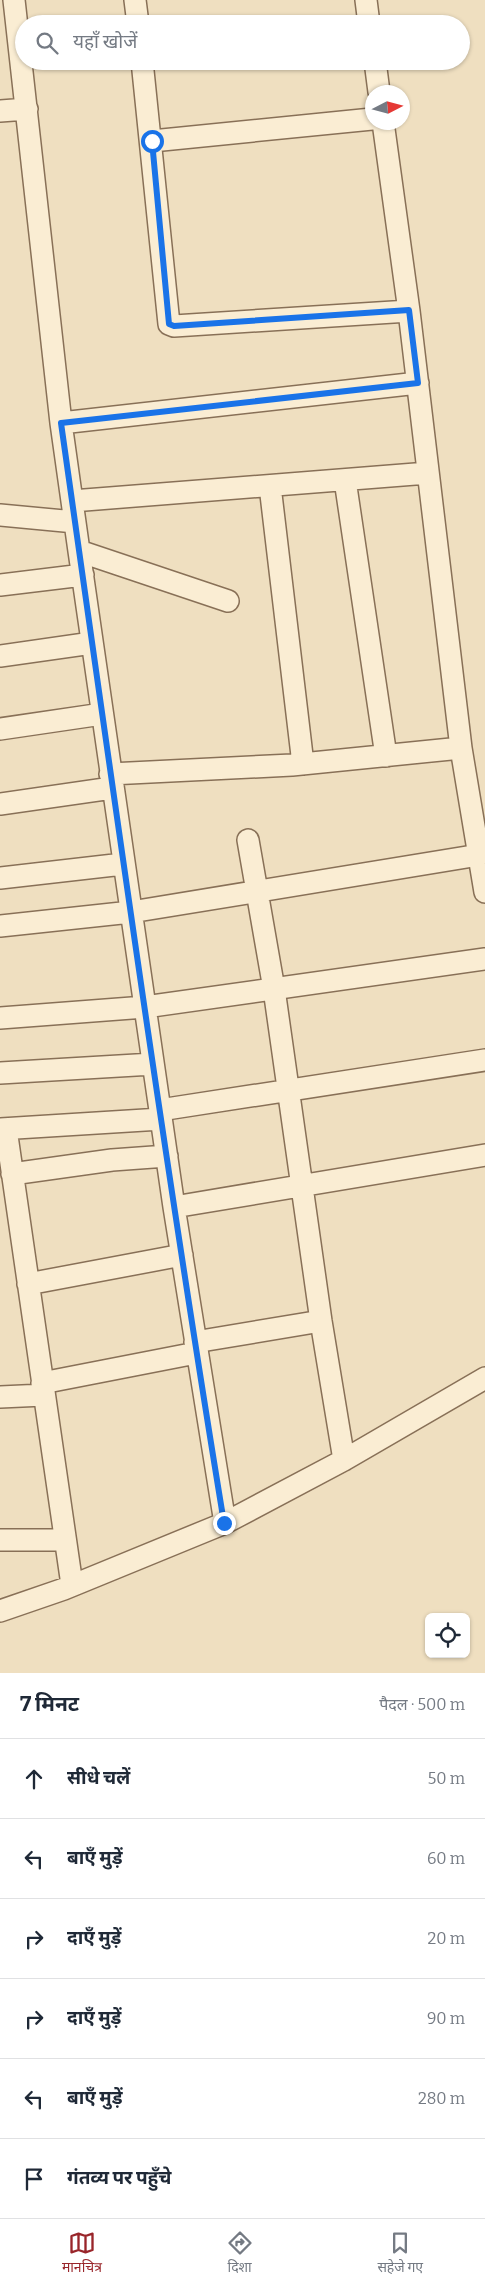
<!DOCTYPE html>
<html lang="hi">
<head>
<meta charset="utf-8">
<style>
  :root { --surface:#fff; --page:#f2f2f3; --text:#1f2937; --muted:#747a83; --line:#e0e1e3; --accent:#99252a }
  body { margin:0; font-family:Bitter,"Noto Sans Devanagari",serif; background:var(--page); color:var(--text) }
  .controls { position:absolute; right:15px; bottom:15px; display:grid; overflow:hidden; border-radius:8px; box-shadow:0 1px 4px #0004 }
  .controls button { width:45px; height:45px; display:grid; place-items:center; padding:0; border:0; border-bottom:1px solid var(--line); background:var(--surface); color:var(--text); font:25px sans-serif }
  .compass { position:absolute; left:365px; top:85px; width:45px; height:45px; border-radius:50%; background:var(--surface); box-shadow:0 1px 4px #0004; rotate:84deg }
  .stop { position:absolute; width:15px; height:15px; margin:-11px; border:4px solid #1a73e8; border-radius:50%; background:#fff }
  .stop.end { background:#1a73e8; border-color:#fff; box-shadow:0 1px 5px #0008 }
  .list { margin:0; padding:0; list-style:none }
  h2 { display:flex; justify-content:space-between; align-items:center; height:65px; margin:0; padding:0 20px; font-size:21px }
  h2 small { font-size:16px; font-weight:400; color:var(--muted) }
  .list li { display:grid; grid-template-columns:32px 1fr auto; gap:15px; align-items:center; box-sizing:border-box; height:80px; padding:0 20px; border-top:1px solid var(--line) }
  .list b { display:block; font-size:19px; white-space:nowrap }
  .list em { font-size:16px; font-style:normal; color:var(--muted) }
  .icon { flex:none; width:28px; height:28px; fill:none; stroke:currentColor; stroke-width:2; stroke-linecap:round; stroke-linejoin:round }
  .map { position:relative; flex:none; width:485px; height:1673px; overflow:hidden }
  .search { position:absolute; background:var(--surface); box-shadow:0 1px 4px #0004; left:15px; right:15px; top:15px; height:55px; display:flex; align-items:center; gap:12px; box-sizing:border-box; padding:0 18px; border-radius:28px; color:var(--muted); font-size:19px }
  .sheet { height:545px; background:var(--surface) }
  nav { display:flex; justify-content:space-around; align-items:center; box-sizing:border-box; height:70px; border-top:1px solid var(--line); background:var(--surface); font-size:14px; color:var(--muted) }
  nav a { display:grid; justify-items:center; gap:2px }
  nav .on { color:var(--accent) }
  .map>svg:first-child { display:block }
</style>
</head>
<body>
<div class="map">
<svg width="485" height="1673" viewBox="0 0 485 1673">
  <rect width="100%" height="100%" fill="#efdfc0"/>
  <g fill="none" stroke-linecap="round" stroke-linejoin="round">
    <g stroke="#887057" stroke-width="24">
      <path id="minor" d="M14,0L61,423L79,551L174,1207L225,1523
        M135,0L138,24
        M366,0L369,24
        M142,61L169,324L174,326L409,311
        M375,61L379,92
        M0,111L27,109
        M383,122L409,311L461,748L485,892
        M152,141L372,119
        M61,423L418,383
        M345,480L386,756
        M270,486L303,764
        M72,501L428,473
        M0,515L75,522
        M79,551L228,601
        M0,585L83,575
        M0,656L92,643
        M0,729L102,714
        M110,774L292,765L461,748
        M0,804L112,788
        M248,840L274,989L321,1321L344,1460
        M0,878L123,864
        M0,926L131,912L479,855
        M0,1018L145,1007L485,959
        M0,1073L153,1064
        M160,1110L485,1060
        M0,1129L161,1119
        M6,1129L72,1585
        M12,1174L112,1160L167,1156
        M174,1207L485,1155
        M28,1284L182,1255
        M195,1342L321,1321
        M42,1383L196,1353
        M0,1397L44,1395
        M0,1540H65
        M0,1611L64,1589L225,1523L344,1460L485,1378"/>
    </g>
    <use href="#minor" stroke="#faedd3" stroke-width="21"/>
  </g>
  <g fill="none" stroke-linecap="round" stroke-linejoin="round">
    <path stroke="#1a73e8" stroke-width="6" d="M152,141L169,324L174,326L409,310L418,383L61,423C113,790 164,1157 224,1523"/>
  </g>
</svg>
<div class="controls">
<button><svg class="icon" aria-label="locate" viewBox="0 0 24 24"><circle cx="12" cy="12" r="6"/><path d="M12 2v4M12 18v4M2 12h4M18 12h4"/></svg></button>
</div>
<svg class="compass" viewBox="-18 -18 36 36"><path d="M0-13l5 13h-10z" fill="#e53935"/><path d="M0 13l5-13h-10z" fill="#747a83"/></svg>
<div class="stop" style="left:152px;top:141px"></div>
<div class="stop end" style="left:224px;top:1523px"></div>
<div class="search"><svg class="icon" aria-label="search" viewBox="0 0 24 24"><circle cx="10" cy="10" r="6"/><path d="M15 15l6 6"/></svg>यहाँ खोजें</div>
</div>
<section class="sheet">
<h2>7 मिनट<small>पैदल · 500 m</small></h2>
<ul class="list">
<li><svg class="icon" aria-label="ahead" viewBox="0 0 24 24"><path d="M12 20V5M6 11l6-6 6 6"/></svg><div><b>सीधे चलें</b></div><em>50 m</em></li>
<li><svg class="icon" aria-label="left" viewBox="0 0 24 24"><path d="M17 20v-9H6M10 6l-5 5 5 5"/></svg><div><b>बाएँ मुड़ें</b></div><em>60 m</em></li>
<li><svg class="icon" aria-label="right" viewBox="0 0 24 24"><path d="M7 20v-9h11M14 6l5 5-5 5"/></svg><div><b>दाएँ मुड़ें</b></div><em>20 m</em></li>
<li><svg class="icon" aria-label="right" viewBox="0 0 24 24"><path d="M7 20v-9h11M14 6l5 5-5 5"/></svg><div><b>दाएँ मुड़ें</b></div><em>90 m</em></li>
<li><svg class="icon" aria-label="left" viewBox="0 0 24 24"><path d="M17 20v-9H6M10 6l-5 5 5 5"/></svg><div><b>बाएँ मुड़ें</b></div><em>280 m</em></li>
<li><svg class="icon" aria-label="arrive" viewBox="0 0 24 24"><path d="M6 21V4h12l-3 4 3 4H6"/></svg><div><b>गंतव्य पर पहुँचे</b></div></li>
</ul>
</section>
<nav>
<a class="on"><svg class="icon" aria-label="map" viewBox="0 0 24 24"><path d="M3 6l6-2 6 2 6-2v14l-6 2-6-2-6 2zM9 4v14M15 6v14"/></svg>मानचित्र</a>
<a><svg class="icon" aria-label="directions" viewBox="0 0 24 24"><path d="M12 3l9 9-9 9-9-9zM9 14v-3h6M13 9l2 2-2 2"/></svg>दिशा</a>
<a><svg class="icon" aria-label="saved" viewBox="0 0 24 24"><path d="M7 4h10v16l-5-4-5 4z"/></svg>सहेजे गए</a>
</nav>
</body>
</html>
